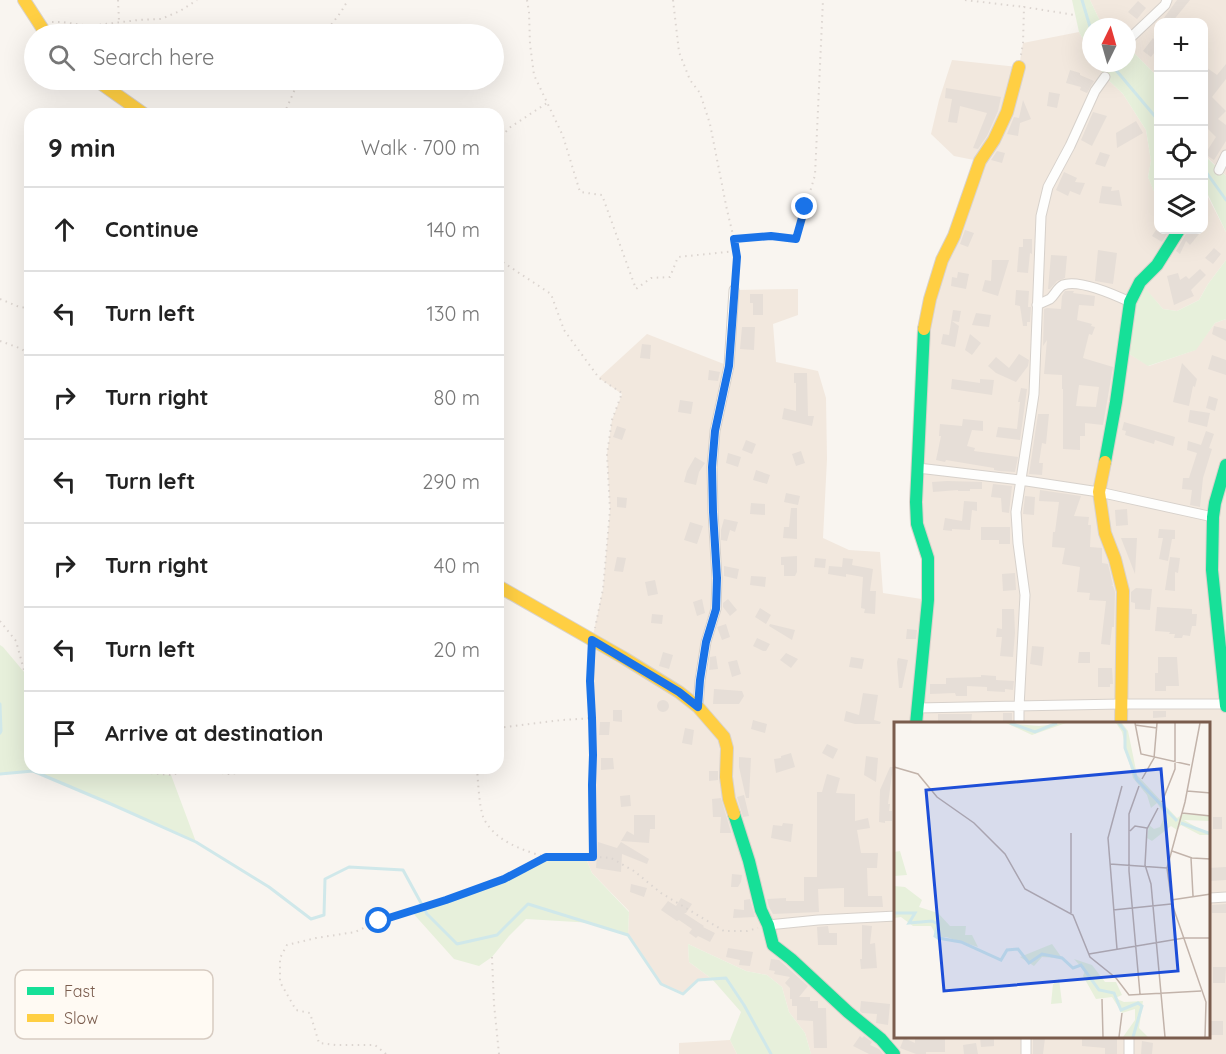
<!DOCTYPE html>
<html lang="en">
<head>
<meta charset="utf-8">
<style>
  :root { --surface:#fff; --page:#f2f2f2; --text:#222; --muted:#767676; --line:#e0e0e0 }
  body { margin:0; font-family:Quicksand,sans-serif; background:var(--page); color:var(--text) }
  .controls { position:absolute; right:18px; top:18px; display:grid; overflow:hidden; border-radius:12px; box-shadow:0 6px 24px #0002 }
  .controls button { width:54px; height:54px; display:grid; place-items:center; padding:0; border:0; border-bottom:2px solid var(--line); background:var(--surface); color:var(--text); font:30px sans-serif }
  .compass { position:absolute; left:1082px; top:18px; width:54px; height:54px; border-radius:50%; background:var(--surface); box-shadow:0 6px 24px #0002; rotate:5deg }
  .stop { position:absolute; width:18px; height:18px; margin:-14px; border:4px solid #1a73e8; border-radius:50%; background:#fff }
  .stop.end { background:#1a73e8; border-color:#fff; box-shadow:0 2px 6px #0008 }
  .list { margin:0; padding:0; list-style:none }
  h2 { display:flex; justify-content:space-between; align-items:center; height:78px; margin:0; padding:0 24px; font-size:26px }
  h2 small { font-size:20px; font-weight:400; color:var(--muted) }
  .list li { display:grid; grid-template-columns:39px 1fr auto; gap:18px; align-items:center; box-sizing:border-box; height:84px; padding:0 24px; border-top:2px solid var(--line) }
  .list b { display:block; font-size:22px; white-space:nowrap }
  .list em { font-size:20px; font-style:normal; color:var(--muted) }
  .icon { flex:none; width:33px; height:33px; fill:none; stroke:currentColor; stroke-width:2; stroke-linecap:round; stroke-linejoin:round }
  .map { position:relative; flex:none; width:1226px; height:1054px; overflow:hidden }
  .search { position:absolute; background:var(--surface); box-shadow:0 6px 24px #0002; left:24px; top:24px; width:480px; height:66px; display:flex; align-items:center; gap:15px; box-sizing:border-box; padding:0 21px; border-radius:33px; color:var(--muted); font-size:22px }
  .panel { position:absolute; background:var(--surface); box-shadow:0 6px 24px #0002; left:24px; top:108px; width:480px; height:666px; border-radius:18px }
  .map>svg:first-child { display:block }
</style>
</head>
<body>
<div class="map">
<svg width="1226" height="1054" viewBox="0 0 1226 1054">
  <rect width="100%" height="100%" fill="#f9f5f0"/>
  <path fill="#f2e8de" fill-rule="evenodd" d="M1090,0H1226V176L1204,154V22H1158V77L1127,46V27H1106L1100,21Z
    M1079,32L1091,53V63H1097L1105,77L1123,94L1146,130L1151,161L1148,177L1157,198H1158V230H1204V190L1207,195L1226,232V260L1208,284L1199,300L1177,311L1163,309L1140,283L1123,350L1149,366L1195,350L1215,323L1226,319V1054H811L805,1033L789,1012L782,987L767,975L746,971L688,944L689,962L712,979L698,980L683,994L661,984L628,935L629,911L592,873L585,856H593L592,785L593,755V718L589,681L592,640L603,589L610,510L607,454L612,420L622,394L599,378L647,334L729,366L734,290L798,289V315L773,324L776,362L818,371L826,398L827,459L823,538L849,550L880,552L883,593L928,600L917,524L923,334L979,161L954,156L931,134L939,100L952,60L1019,67L1023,43ZM896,724H1210V1038H896Z
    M730,1040L737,1054H679V1043Z"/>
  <path fill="#e7f0db" d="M1072,0H1090L1100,21L1106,27H1091V53L1079,32Z
    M1127,46L1158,77V198L1157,199L1148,177L1151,161L1146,130L1123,94L1105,77L1097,63H1127Z
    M1204,155L1226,176V232L1208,195L1204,190Z
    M1226,260V319L1215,323L1196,350L1148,366L1123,350L1140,282L1163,309L1177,311L1199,300L1208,284Z
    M0,645L3,647L30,679V768H137V772L171,775L196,842L111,804L33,771L0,774Z
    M585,856L592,873L629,912L628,935L593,923L526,919L509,936L492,957L479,966L454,959L411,911L504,879L546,857Z
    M688,944L746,971L767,975L782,987L789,1012L805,1033L811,1054H737L730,1040L741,1012L712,979L689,962Z"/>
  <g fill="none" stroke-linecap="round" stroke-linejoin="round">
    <path stroke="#d0e8ea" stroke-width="3" d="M1082,0L1091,30
      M1110,63L1158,120
      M1204,169L1226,200
      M0,704L1,731L0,733
      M0,774L33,771L111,804L196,842L269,887L311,919L324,915L325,879L349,867L403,870L427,914L457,944L497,935L528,904L628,935L661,984L683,994L698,980L726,978L744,1005L771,1054"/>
  </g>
  <path fill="#e6ded7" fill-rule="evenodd" d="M1177,0H1190L1172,22H1161Z
    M1138,1L1146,8L1137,19L1128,12Z
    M1153,38L1158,43V48L1151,57L1143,51Z
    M1226,64V79L1212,97L1226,111L1218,119L1226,125V141L1214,160L1205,154L1216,137L1203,124V65L1217,75Z
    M1070,70L1080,73V75L1094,81L1087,93L1080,90L1081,87L1066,83Z
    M946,88L1001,97L998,111L987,136L978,149L973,148L987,113L960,106L957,123L948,122L952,99L945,98Z
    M1049,92L1060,94L1057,108L1047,106Z
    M1023,100L1031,119L1020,123L1018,136L1007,134L1014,117L1019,118Z
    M1093,112L1107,116L1092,146L1081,140Z
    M1136,121L1143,133L1117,148L1116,133Z
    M997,151L1005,153L1002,163L991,160Z
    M1100,152L1110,155L1105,167L1095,164Z
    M1064,172L1077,178L1075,182L1085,183L1080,195L1070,191L1068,196L1056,190Z
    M1102,186L1112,187L1111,191L1119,190L1122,206L1099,203Z
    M965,230L974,233L968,247L960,244Z
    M1156,230H1170L1162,242L1152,236Z
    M1187,230H1194L1199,234L1190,245L1186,241L1180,254L1176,251L1186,234Z
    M1023,239H1032V254L1030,253L1028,273L1017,272L1019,247H1023Z
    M1214,248L1221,254L1213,264L1205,258Z
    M1098,250L1117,253L1113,284L1095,281Z
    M1051,255L1067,256L1065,278L1057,281L1050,289H1048Z
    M992,260H1009L998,296L982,291L985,280L991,281Z
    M1200,269L1206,275L1191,290L1194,296L1174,305L1167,276L1178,273L1180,280L1186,276L1189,279Z
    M958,272L969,274L966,289L951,286L952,277L957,278Z
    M1016,290L1029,291L1028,307H1031L1030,322H1027V326H1023L1020,306L1015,305Z
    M1065,291H1074L1073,293L1095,296L1094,306L1079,305L1077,320L1092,324L1091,326L1095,327L1092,335L1089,334L1083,358L1113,367L1103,425L1085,423V436H1080V450L1063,449V389H1062V375L1044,374L1047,340L1043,346L1044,309L1047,308L1061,309L1062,296ZM1079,385L1099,387L1096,407L1076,406Z
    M750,294H763V315H753V303H750Z
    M953,310L961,311L959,322L952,321L959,326L955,347L941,344L943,334L949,335Z
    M976,313L991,315L989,327L972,325Z
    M1214,326L1226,329V341L1212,334Z
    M742,327H755L754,350L740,349Z
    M970,334L981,343L972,355L965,350Z
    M642,344L651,345L650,359L640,358Z
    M1019,354L1029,360L1028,366L1016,382L996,373L988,366L996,357L1009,368Z
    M1212,355L1226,360V375L1208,369Z
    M1182,363L1197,379L1195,387L1193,386L1189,406L1173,402Z
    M709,370L720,372L718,381L708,380Z
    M794,373H807L808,416H814L812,426L782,419L784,408L796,411V383H794Z
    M952,379L980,383V379L994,380L992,395L951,389Z
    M1021,388L1027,389L1020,440L996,437L998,427L1017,429L1020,402H1018Z
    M1209,396L1218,399L1215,411L1206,408Z
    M680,400L693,402L691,414L678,412Z
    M1190,410L1210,413L1207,427L1188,422Z
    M1038,414H1049L1046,444L1042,443L1039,463H1043L1042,475L1029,474Z
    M963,419L983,421V431L972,430L967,446L975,448L974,451L1018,457L1015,472L999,471L994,470V468L946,460L945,462L936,460L941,436H939L940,424L962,426Z
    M1124,422L1175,437L1173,446L1155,440L1154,444L1125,435L1126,431L1122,430Z
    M617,426L626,429L622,440L613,437Z
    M1206,431L1214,434L1209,448L1212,449L1203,478L1200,507L1190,505L1192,490L1182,489L1183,478H1189L1197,453L1187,450L1188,441L1201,445Z
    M746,440L756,444L752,454L742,450Z
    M801,451L805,463L796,466L792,454Z
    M728,453L741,457L738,467L726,463Z
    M695,457L705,463L699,472L696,485L684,482L687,471Z
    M756,470L770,475L767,484L753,480Z
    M947,481L982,482V489H970V491H958V490L933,492L932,482Z
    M993,484L1012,486L1009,513L1002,512L1001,498L991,497Z
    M1040,490L1081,496L1074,516L1089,517L1088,525H1091L1090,547L1102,548V563L1108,564L1113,585L1111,586H1113L1115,592L1114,627H1112L1110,645L1101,644L1106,601L1089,600L1090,593L1077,592L1080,567L1062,564L1065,548L1052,547L1053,532H1055L1059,502L1039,501Z
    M786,493L800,496L798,505L784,502Z
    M1025,496L1035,497L1034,515L1023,514Z
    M617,497L627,498L626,508L617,507Z
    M964,501L977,502V511L972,510L970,530L952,529V531L943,530L945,518L962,521Z
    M751,503L765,504V515L750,514Z
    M791,508H797V539L783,538L784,527H789Z
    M1127,509L1128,525L1116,526L1115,510Z
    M724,519L738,522L735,532L730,530L727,541L721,540V530Z
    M690,522L703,526L697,544L684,540Z
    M981,527H1010V544H999V540H981Z
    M1159,529L1175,530V539H1172L1168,561L1159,559L1163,538H1158Z
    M1121,538H1137L1135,574Z
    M797,556V572L795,576H784V565H781V557Z
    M617,557L626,558L623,572L614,571Z
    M1170,557L1180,558L1178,573L1175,572V591L1165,590Z
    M815,558L826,559L825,568L814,567Z
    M843,558L853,559L852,565L873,569L870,591H876L875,614L864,613L865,609L861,608L863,577L846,574V577L828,574L829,566L842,567Z
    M724,566L739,569L737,579L724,576Z
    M1015,573L1016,590L1003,591L1002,574Z
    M751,576L766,577L765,587L750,585Z
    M655,580L658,594L648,596L645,582Z
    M1136,588L1152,589L1150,610L1135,609V603L1131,602V592Z
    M702,599L705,613L697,616L693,602Z
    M728,599L737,610L730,616L723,607V603Z
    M1157,607L1192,609V614H1197L1196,626H1192L1190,636L1183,635L1182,638H1174L1175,634H1169L1170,632L1155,631Z
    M760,608L771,615L766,624L755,617Z
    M1002,609H1014L1015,633L1013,657L1000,656L1002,637H996L997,628L1002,629Z
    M652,614L663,615L662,624L651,623Z
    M726,624L730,637L722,640L717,627Z
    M770,624L795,630L792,640L769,626Z
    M907,629L917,630L916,639H906Z
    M757,638L770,644L766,651H763L753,646Z
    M1032,646L1044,647L1042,666L1030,664Z
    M663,652L673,655L669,669L659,666Z
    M1079,652H1090V663H1078Z
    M786,653L798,659L791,668L780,660Z
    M716,656L718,669L709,670L710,657Z
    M851,657L864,659L862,669L849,667Z
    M1158,657H1177L1179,686H1166V691H1155V673H1158Z
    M898,658L908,660L902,688H899L897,662Z
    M737,660L741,674L732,677L728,662Z
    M1098,668H1112L1113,684H1110V687H1098Z
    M981,675L996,676V680L1014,681L1013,690L1005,689V692L987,691V687L967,686V696H956L955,693L930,694V684H946V678L981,677Z
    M714,689L742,691L744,696L739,704H713Z
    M863,693L878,695L874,720L881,722L880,724H855L844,721L846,711L859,715Z
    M657 706a6 6 0 1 1 12 0a6 6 0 1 1-12 0Z
    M613,710H622V722L613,721Z
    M1153,711H1166V717L1153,718Z
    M1003,713H1012V724H1003Z
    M938,714H972L971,724L938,723Z
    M753,720L767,724L765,733L751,729Z
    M600,722H610L609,735H599Z
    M685,728L694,730L692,745L682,743Z
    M827,744L838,749L833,759L822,753Z
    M791,753L795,767L776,773L774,759L781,758V756Z
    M866,756L878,758L876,782L864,775Z
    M739,757L751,758L749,798H746L739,767Z
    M601,758H613L614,769L601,770Z
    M890,767H893L888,804H890L889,811H892V821H885V823L879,822L880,790Z
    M709,771H718V780L709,781Z
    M827,774L840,778L836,793L855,794V821L868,818L870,828L857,830L861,853H878L877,868H867L868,896H882L883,907H844V888L818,889L819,912L773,914L769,907L767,899L786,898V901H804V877H817V792H822Z
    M630,795L631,806L621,807L620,796Z
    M744,795L749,816L743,817L737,797Z
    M721,798L731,832V833H720L721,817H713L712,799Z
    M634,815H655V829H650L649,843L621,841L627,831L634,835Z
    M1213,817H1222V829H1213Z
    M783,823L793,824L791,842L771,838L773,825L782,826Z
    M598,842L617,848L621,842L649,859L647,864L622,854L621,872L596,868Z
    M1226,867V880L1209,881V868Z
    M732,874L742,875L741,882L738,887H731Z
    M631,884L647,888L644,897L630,892Z
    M681,898L692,904L686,913H684L704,926L703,927L715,933L710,942L698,936L696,938L689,933L692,929L679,920L677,921L661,910L668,901L676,906Z
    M750,899L755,917L733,918L734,909L744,910V900Z
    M1226,904V913H1212V905Z
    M862,925L872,926L870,944L875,943L877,968L861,969L860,959H862Z
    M828,926L829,933H837V945H818L817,927Z
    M728,948L753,952L750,966L739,965L740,960L726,957Z
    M771,959L779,960L808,986L799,997H810V1001H818V1008H826L827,1048H814L813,1021L797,1020V1006H792V999H790V988L785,983L790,977L774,974L775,971L769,970Z
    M1213,967H1226L1225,983H1213Z
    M861,1001L890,1004L888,1025L876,1023L877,1014L862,1013L860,1011Z
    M1211,1021H1223V1035H1211Z
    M860,1036L862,1038L864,1036L872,1042L870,1045L879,1049L883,1054H869L853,1046Z
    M904,1038L915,1043V1038H945V1052H926V1054H916L900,1048Z
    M980,1038H994V1046L981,1047Z
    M1033,1038H1045L1043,1054H1033Z
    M1082,1038H1117V1054H1105V1048L1082,1046Z
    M1142,1041L1153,1043L1152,1054H1141Z
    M976,1043L978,1054H964L963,1045Z"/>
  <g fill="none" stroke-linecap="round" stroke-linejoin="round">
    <g stroke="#d7d1cb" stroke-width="11">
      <path id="street" d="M1127,41L1165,5L1167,0
        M1219,170L1226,155
        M1037,305C1041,303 1046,301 1050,299C1055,295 1057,288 1063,285C1079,279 1115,295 1130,302
        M918,468L1020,480L1099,492L1213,517
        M698,707L700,680L706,642L716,609L717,578L713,512L712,467L715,431L729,366L734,290
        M917,708L1121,704H1225
        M1019,724V707L1025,595L1018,543L1016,512L1034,394L1041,216L1048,187L1070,146L1095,91L1105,77
        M1210,898L1226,897
        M768,925L818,920L896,916
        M1026,1038V1054
        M1129,1054V1038"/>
    </g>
    <g stroke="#d9d2cb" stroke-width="14">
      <path id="fast" d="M1105,462L1116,402L1130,302L1140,282L1157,265L1179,230
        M1226,465L1215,503L1213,517L1212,570L1226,706
        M916,724L928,600V558L917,524L916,502L924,329
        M734,814L749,861L761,910L768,925L773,945L791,959L848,1012L881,1039L894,1054"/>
    </g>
    <g stroke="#d9d2cb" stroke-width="14">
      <path id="slow" d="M24,0L46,34
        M96,80L144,114
        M924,329L930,299L942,260L954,236L980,161L994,140L1007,112L1019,67
        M1105,462L1099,492L1105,533L1115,559L1123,591L1121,724
        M498,586L624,658L679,692L698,707L724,737L727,748L726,777L729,799L734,814"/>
    </g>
    <path stroke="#dcd5d0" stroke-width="2" stroke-dasharray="1.5 4.5" stroke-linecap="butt" d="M118,0L119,21
      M527,0L529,12L530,44L534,75L563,136L580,192L602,195L636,289L651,278L670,277L678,257L736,251
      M673,0L679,52L690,80L700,93L710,124L727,210L734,239
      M965,0L1024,7
      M52,22H62L90,26L138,20L161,19L180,11L197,0
      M324,34L341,12L348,0
      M1021,55L1023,43L1024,7L1075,15
      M284,114L299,80
      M498,141L509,128L547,103
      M498,259L551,294L564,330L599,378L622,393L612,420L607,454L610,510L603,589L595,628
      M734,281L737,257L734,239L771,236L796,239L815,175L823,0
      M0,299L17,306L30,309
      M0,341L22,349L30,356
      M0,621L16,641L25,674L30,679
      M593,718V856
      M498,728L562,720L593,718L589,681L591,651
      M137,768V772L171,775L193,769L229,774L281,768
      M477,768C478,780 479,808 484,819C496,842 523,850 545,857
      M492,957L494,1004L499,1054
      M386,1054L375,1045H336L319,1043L310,1013L296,1010L280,982V958L287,945L316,938L355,932L379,921L446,900L504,879L546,857L585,856L611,858L634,871L661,893L724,931H747L758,928"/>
    <use href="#street" stroke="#fefefd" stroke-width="9"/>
    <use href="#fast" stroke="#16e098" stroke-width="12"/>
    <use href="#slow" stroke="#ffcf43" stroke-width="12"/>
  </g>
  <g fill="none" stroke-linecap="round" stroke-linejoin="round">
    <path stroke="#1a73e8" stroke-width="8" d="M379,921L446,900L504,879L546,857H593L592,785L593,755L592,718L590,681L592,640L679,692L698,707L700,680L706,642L716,609L717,578L713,512L712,467L715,431L729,366L737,257L734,239L771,236L796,239L805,207"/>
  </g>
  <g transform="translate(894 722)">
    <rect width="316" height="316" fill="#f9f5f0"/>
    <path d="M112,1L145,4L172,1L138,13ZM222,1H228L234,9L243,53L283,96L289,92L315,94L316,87V99L290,98L316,113H306L287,103L283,108L277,104L258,119L253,116L255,103L260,107L266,105L271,93L263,81L257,86L253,73L239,56L228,10ZM6,129L13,153L0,154V130ZM0,164L11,165L28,178L25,185L44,191L56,204H72L71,213H78L84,225L52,215L44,216L37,204H19L7,195L0,196ZM158,222L168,236L148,235L140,244L126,235ZM180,237L198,243L211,260H222L228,273L221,276L230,280L249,279L245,306L254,315H229L241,298V287L228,291L218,275L202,277L189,254L191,249ZM165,257L168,281L157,282L159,262Z" fill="#e7f0db"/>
    <path fill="none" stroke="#d0e8ea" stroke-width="3" d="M116,1L141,10L163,1M225,1L231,9V26L243,58L283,99M287,101L317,112M0,191H21L15,201L38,199L44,202L41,214L44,216L67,220L107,238L113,228L124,227L135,241L148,232L168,236L179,246L187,243L205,268L220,271L227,288L244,281L248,284L239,315"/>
    <path fill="none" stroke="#c2b3aa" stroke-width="1.5" d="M241,1L247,32L296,43M306,1L291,80L273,146L278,182L312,280L311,315M241,3L263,6M0,45L24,52L43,75L80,101L111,132L131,167L179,193L196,235L222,256L235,273L307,269M248,57L260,36L263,1M245,64L235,92V149L246,272M293,69L317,71M268,80L281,47V1M264,86L253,107L251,143L257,162L271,315M288,91L317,94M236,109L241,104L253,106M177,111V191M278,129L298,136L317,137M297,136L299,174M216,142L273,146M277,178L317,172M219,188L277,182M223,227L214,116L228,64M195,232L290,216H317M208,277L209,315M225,315L228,291"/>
    <path fill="#1d4ed8" fill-opacity="0.15" stroke="#1d4ed8" stroke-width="3" d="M267,47L284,249L50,269L32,68Z"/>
    <rect width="316" height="316" fill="none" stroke="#7a5c4d" stroke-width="3"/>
  </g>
  <rect x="15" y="970" width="198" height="69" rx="9" fill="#fffaf3" stroke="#d7cbc1" stroke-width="1.5"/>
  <rect x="27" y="987" width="27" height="8" fill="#16e098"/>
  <rect x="27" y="1014" width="27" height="8" fill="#ffcf43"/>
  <g font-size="16" fill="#7a5c4d">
    <text x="64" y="997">Fast</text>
    <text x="64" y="1024">Slow</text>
  </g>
</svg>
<div class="controls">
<button>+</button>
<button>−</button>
<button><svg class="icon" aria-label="locate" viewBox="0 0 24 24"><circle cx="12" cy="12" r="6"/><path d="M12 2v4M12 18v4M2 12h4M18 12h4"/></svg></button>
<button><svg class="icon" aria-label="layers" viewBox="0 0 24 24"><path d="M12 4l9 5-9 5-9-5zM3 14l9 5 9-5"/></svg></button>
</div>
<svg class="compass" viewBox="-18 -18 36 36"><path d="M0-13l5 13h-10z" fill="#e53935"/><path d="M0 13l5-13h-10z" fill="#767676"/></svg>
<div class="stop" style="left:379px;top:921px"></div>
<div class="stop end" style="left:805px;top:207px"></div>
<div class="search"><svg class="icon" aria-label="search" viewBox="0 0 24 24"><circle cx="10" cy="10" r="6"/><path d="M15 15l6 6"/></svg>Search here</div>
<section class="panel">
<h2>9 min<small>Walk · 700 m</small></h2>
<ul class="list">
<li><svg class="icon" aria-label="ahead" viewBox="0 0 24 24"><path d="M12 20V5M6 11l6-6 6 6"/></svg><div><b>Continue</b></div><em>140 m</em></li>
<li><svg class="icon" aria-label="left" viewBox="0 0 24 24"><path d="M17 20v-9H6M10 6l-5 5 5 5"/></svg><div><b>Turn left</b></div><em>130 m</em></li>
<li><svg class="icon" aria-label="right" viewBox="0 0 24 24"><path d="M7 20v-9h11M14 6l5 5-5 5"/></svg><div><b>Turn right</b></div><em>80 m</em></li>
<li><svg class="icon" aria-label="left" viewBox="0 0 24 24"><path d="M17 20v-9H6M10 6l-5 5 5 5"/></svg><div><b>Turn left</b></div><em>290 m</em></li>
<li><svg class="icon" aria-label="right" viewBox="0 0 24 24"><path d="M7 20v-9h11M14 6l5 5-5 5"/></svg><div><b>Turn right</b></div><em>40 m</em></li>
<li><svg class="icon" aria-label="left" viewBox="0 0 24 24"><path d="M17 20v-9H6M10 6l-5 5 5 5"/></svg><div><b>Turn left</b></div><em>20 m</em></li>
<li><svg class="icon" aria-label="arrive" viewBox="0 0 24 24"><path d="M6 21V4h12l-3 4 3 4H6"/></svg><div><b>Arrive at destination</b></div></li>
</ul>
</section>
</div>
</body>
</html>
